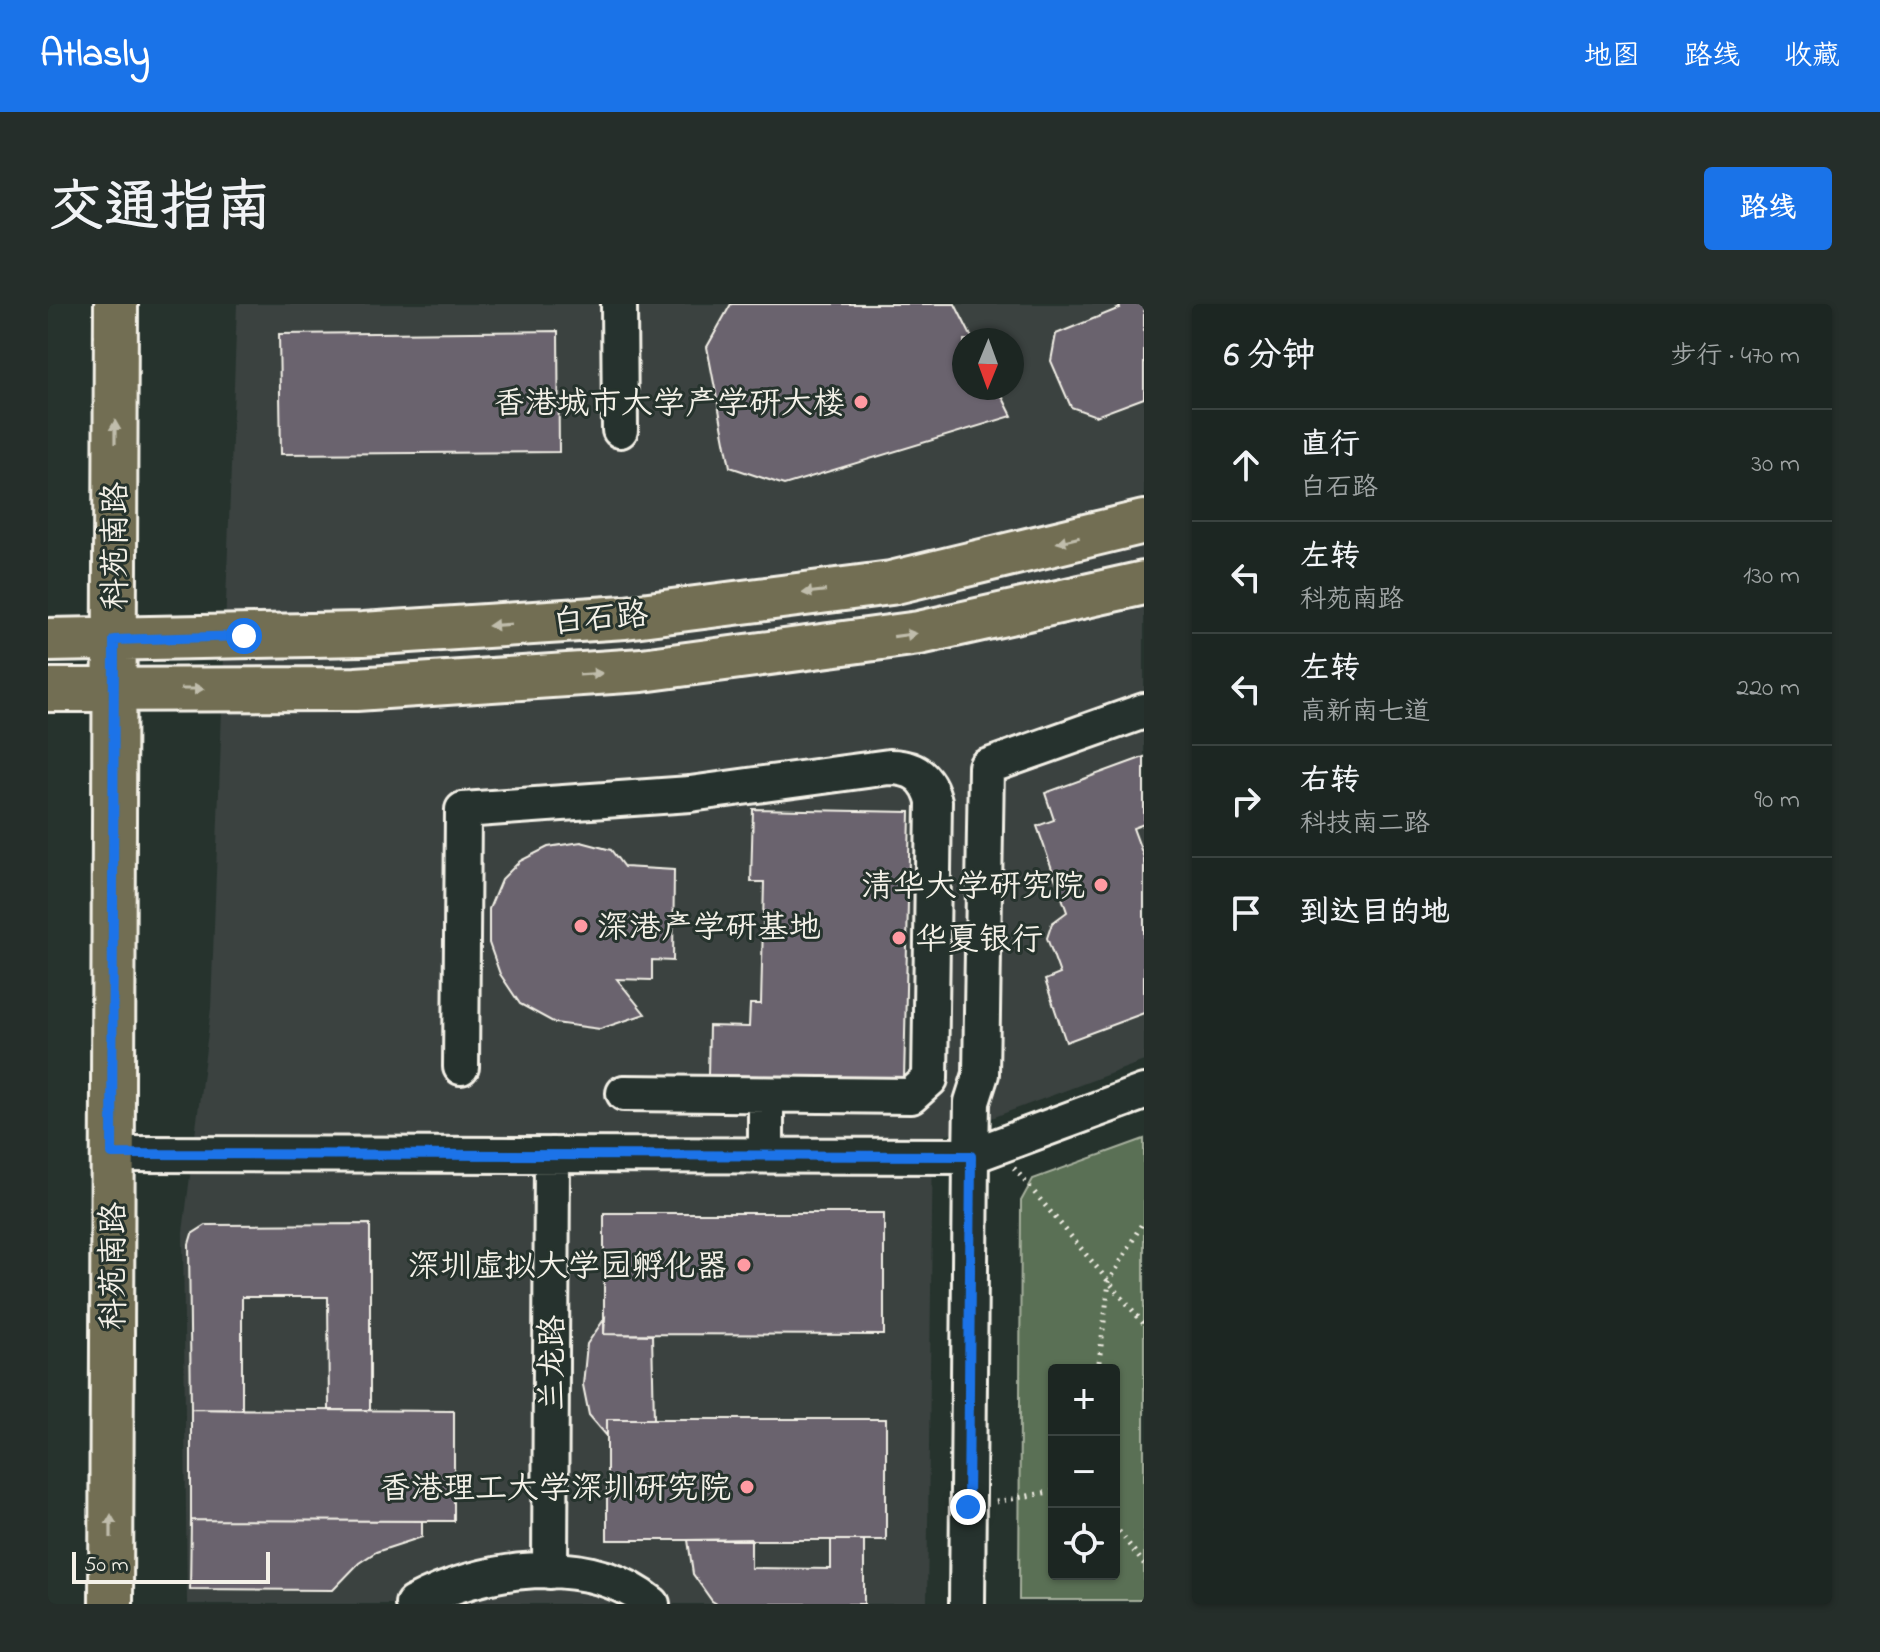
<!DOCTYPE html>
<html lang="zh">
<head>
<meta charset="utf-8">
<style>
  :root { --surface:#1c2622; --page:#252e2a; --text:#f1f3f6; --muted:#a0a5a5; --line:#3a4340; --accent:#1a73e8 }
  body { margin:0; font-family:"Indie Flower","LXGW WenKai TC",sans-serif; background:var(--page); color:var(--text) }
  .controls { position:absolute; right:24px; bottom:24px; display:grid; overflow:hidden; border-radius:8px; box-shadow:0 2px 6px #0004 }
  .controls button { width:72px; height:72px; display:grid; place-items:center; padding:0; border:0; border-bottom:2px solid var(--line); background:var(--surface); color:var(--text); font:40px sans-serif }
  .compass { position:absolute; left:904px; top:24px; width:72px; height:72px; border-radius:50%; background:var(--surface); box-shadow:0 2px 6px #0004; rotate:181deg }
  .scale { position:absolute; left:24px; bottom:20px; width:198px; box-sizing:border-box; padding-left:8px; border:4px solid #f4f1e8; border-top:0; font-size:22px; line-height:28px; white-space:nowrap; color:#f4f1e8; -webkit-text-stroke:6px #26332d; paint-order:stroke }
  .stop { position:absolute; width:24px; height:24px; margin:-18px; border:6px solid #1a73e8; border-radius:50%; background:#fff }
  .stop.end { background:#1a73e8; border-color:#fff; box-shadow:0 2px 8px #0008 }
  .list { margin:0; padding:0; list-style:none }
  h2 { display:flex; justify-content:space-between; align-items:center; height:104px; margin:0; padding:0 32px; font-size:34px }
  h2 small { font-size:26px; font-weight:400; color:var(--muted) }
  .list li { display:grid; grid-template-columns:52px 1fr auto; gap:24px; align-items:center; box-sizing:border-box; height:112px; padding:0 32px; border-top:2px solid var(--line) }
  .list b { display:block; font-size:30px; white-space:nowrap }
  .list p { margin:0; font-size:26px; white-space:nowrap; color:var(--muted) }
  .list em { font-size:26px; font-style:normal; color:var(--muted) }
  .icon { flex:none; width:44px; height:44px; fill:none; stroke:currentColor; stroke-width:2; stroke-linecap:round; stroke-linejoin:round }
  .map { position:relative; flex:none; width:1096px; height:1300px; overflow:hidden; border-radius:8px }
  header { display:flex; align-items:center; gap:48px; box-sizing:border-box; height:112px; padding:0 40px; background:var(--accent); color:#fff }
  header strong { font-size:38px }
  nav { display:flex; gap:44px; margin-inline-start:auto; font-size:28px }
  .intro { display:flex; align-items:center; justify-content:space-between; box-sizing:border-box; height:192px; padding:0 48px }
  h1 { margin:0; font-size:56px }
  .button { padding:20px 36px; border-radius:8px; background:var(--accent); color:#fff; font-size:28px; font-weight:700 }
  main { display:flex; gap:48px; padding:0 48px }
  aside { flex:1; background:var(--surface); border-radius:8px; box-shadow:0 2px 6px #0004 }
  .map>svg:first-child { display:block }
</style>
</head>
<body>
<header>
<strong>Atlasly</strong>
<nav><a>地图</a><a>路线</a><a>收藏</a></nav>
</header>
<div class="intro"><h1>交通指南</h1><a class="button">路线</a></div>
<main>
<div class="map">
<svg width="1096" height="1300" viewBox="0 0 1096 1300">
  <rect width="100%" height="100%" fill="#26332d"/>
  <filter id="ink" filterUnits="userSpaceOnUse"><feTurbulence type="fractalNoise" baseFrequency=".0125" numOctaves="2"/><feDisplacementMap in="SourceGraphic" scale="16" xChannelSelector="R" yChannelSelector="G"/><feConvolveMatrix kernelMatrix="1 2 1 2 8 2 1 2 1" color-interpolation-filters="sRGB"/></filter>
  <g filter="url(#ink)">
    <path fill="#3a4240" fill-rule="evenodd" d="M189,0H1096V757L885,836L879,1300H139L135,928L163,704ZM916,36H964V84H916Z"/>
    <path fill="#5a7054" stroke="#a7b09e" stroke-width="2" fill-rule="evenodd" d="M1096,835V1296H971L973,897L985,875ZM1006,1066H1066V1270H1006Z"/>
    <path fill="#6a646e" stroke="#f4f1e8" stroke-width="2" d="M683,0H907L925,36H916V84H950L964,112L736,181L682,163L659,43Z
      M1070,0H1096V94L1048,112L1023,103L1003,57L1008,30L1072,4Z
      M510,27L511,148L233,150L231,30Z
      M1096,453V520L1085,524L1096,554V709L1018,738L997,676L1012,670L999,634L1004,619L1019,608L989,522L1006,516L997,489Z
      M705,505L862,508L856,775L660,771L661,722L701,723L702,700H713L716,578H703Z
      M533,538L563,546L576,563L626,566L625,657L604,656V676L569,675L597,710L552,725L507,719L472,700L452,670L441,639V605L453,576L472,557L500,543Z
      M556,909H836V1031L556,1030Z
      M322,920V1106H281L280,993H194V1106L143,1105L141,940L144,930L158,921Z
      M557,1014L556,1030L604,1031L606,1115H559V1132L541,1111L535,1081L539,1040Z
      M143,1105L406,1107V1217L143,1216Z
      M559,1115H838V1236H559Z
      M143,1216L374,1217V1233L328,1248L311,1259L285,1286L142,1285Z
      M703,1235V1264L783,1265V1236H816V1300H669L664,1297L645,1270L640,1236Z"/>
    <g fill="none" stroke-linecap="round" stroke-linejoin="round">
      <g stroke="#f4f1e8" stroke-width="40">
        <path id="minor" d="M571,0L572,126
          M413,763L415,506L642,490L841,463C866,463 880,473 886,497L882,775L863,792L576,789
          M64,850L923,852L1096,788
          M718,851V791
          M502,1267L504,851
          M365,1300C434,1263 539,1247 604,1300
          M919,1300L923,852L924,798L933,770L938,463L1096,407"/>
      </g>
      <g stroke="#f4f1e8" stroke-width="48">
        <path id="major" d="M0,336L315,330L577,313L843,279L1096,218
          M0,386L308,385L594,366L871,329L1096,279
          M63,1300L68,0"/>
      </g>
      <path stroke="#f4f1e8" stroke-width="5" stroke-dasharray="2 6" stroke-linecap="butt" d="M966,864L1096,1020
        M1050,1066L1061,978L1096,916
        M948,1198L1006,1187
        M1066,1221L1096,1260"/>
      <use href="#minor" stroke="#26332d" stroke-width="34"/>
      <use href="#major" stroke="#726e52" stroke-width="42"/>
    </g>
    <defs><path id="oneway-solid" d="M-6-.8H1V-3.2L6.5 0L1 3.2V.8H-6Z" transform="scale(2)"/></defs>
    <g fill="#c0bdac">
      <use href="#oneway-solid" transform="translate(67 128) rotate(-90)"/>
      <use href="#oneway-solid" transform="translate(1020 236) rotate(167)"/>
      <use href="#oneway-solid" transform="translate(766 288) rotate(173)"/>
      <use href="#oneway-solid" transform="translate(452 321) rotate(176)"/>
      <use href="#oneway-solid" transform="translate(857 331) rotate(-8)"/>
      <use href="#oneway-solid" transform="translate(543 370) rotate(-4)"/>
      <use href="#oneway-solid" transform="translate(144 385)"/>
      <use href="#oneway-solid" transform="translate(63 1222) rotate(-90)"/>
    </g>
  </g>
  <g fill="none" stroke-linecap="round" stroke-linejoin="round" filter="url(#ink)">
    <path stroke="#1a73e8" stroke-width="10" d="M196,332L66,336L64,850L923,852L920,1203"/>
  </g>
  <g fill="#ff9aa2" stroke="#26332d" stroke-width="3">
    <circle cx="813" cy="98" r="8"/>
    <circle cx="1053" cy="581" r="8"/>
    <circle cx="533" cy="622" r="8"/>
    <circle cx="851" cy="634" r="8"/>
    <circle cx="696" cy="961" r="8"/>
    <circle cx="699" cy="1183" r="8"/>
  </g>
  <g text-anchor="middle" stroke-width="6" stroke-linejoin="round" paint-order="stroke">
    <g font-size="32" fill="#f4f1e8" stroke="#26332d" text-anchor="end">
      <text x="797" y="109">香港城市大学产学研大楼</text>
      <text x="1037" y="592">清华大学研究院</text>
      <text x="549" y="633" text-anchor="start">深港产学研基地</text>
      <text x="867" y="645" text-anchor="start">华夏银行</text>
      <text x="680" y="972">深圳虚拟大学园孵化器</text>
      <text x="683" y="1194">香港理工大学深圳研究院</text>
    </g>
    <g font-size="32" fill="#f4f1e8" stroke="#26332d">
      <text transform="translate(66 242) rotate(-90)" y="11">科苑南路</text>
      <text transform="translate(552 313) rotate(-5)" y="11">白石路</text>
      <text transform="translate(64 962) rotate(-90)" y="11">科苑南路</text>
      <text transform="translate(503 1059) rotate(-90)" y="11">兰龙路</text>
    </g>
  </g>
</svg>
<div class="controls">
<button>+</button>
<button>−</button>
<button><svg class="icon" aria-label="locate" viewBox="0 0 24 24"><circle cx="12" cy="12" r="6"/><path d="M12 2v4M12 18v4M2 12h4M18 12h4"/></svg></button>
</div>
<svg class="compass" viewBox="-18 -18 36 36"><path d="M0-13l5 13h-10z" fill="#e53935"/><path d="M0 13l5-13h-10z" fill="#a0a5a5"/></svg>
<div class="scale">50 m</div>
<div class="stop" style="left:196px;top:332px"></div>
<div class="stop end" style="left:920px;top:1203px"></div>
</div>
<aside>
<h2>6 分钟<small>步行 · 470 m</small></h2>
<ul class="list">
<li><svg class="icon" aria-label="ahead" viewBox="0 0 24 24"><path d="M12 20V5M6 11l6-6 6 6"/></svg><div><b>直行</b><p>白石路</p></div><em>30 m</em></li>
<li><svg class="icon" aria-label="left" viewBox="0 0 24 24"><path d="M17 20v-9H6M10 6l-5 5 5 5"/></svg><div><b>左转</b><p>科苑南路</p></div><em>130 m</em></li>
<li><svg class="icon" aria-label="left" viewBox="0 0 24 24"><path d="M17 20v-9H6M10 6l-5 5 5 5"/></svg><div><b>左转</b><p>高新南七道</p></div><em>220 m</em></li>
<li><svg class="icon" aria-label="right" viewBox="0 0 24 24"><path d="M7 20v-9h11M14 6l5 5-5 5"/></svg><div><b>右转</b><p>科技南二路</p></div><em>90 m</em></li>
<li><svg class="icon" aria-label="arrive" viewBox="0 0 24 24"><path d="M6 21V4h12l-3 4 3 4H6"/></svg><div><b>到达目的地</b></div></li>
</ul>
</aside>
</main>
</body>
</html>
